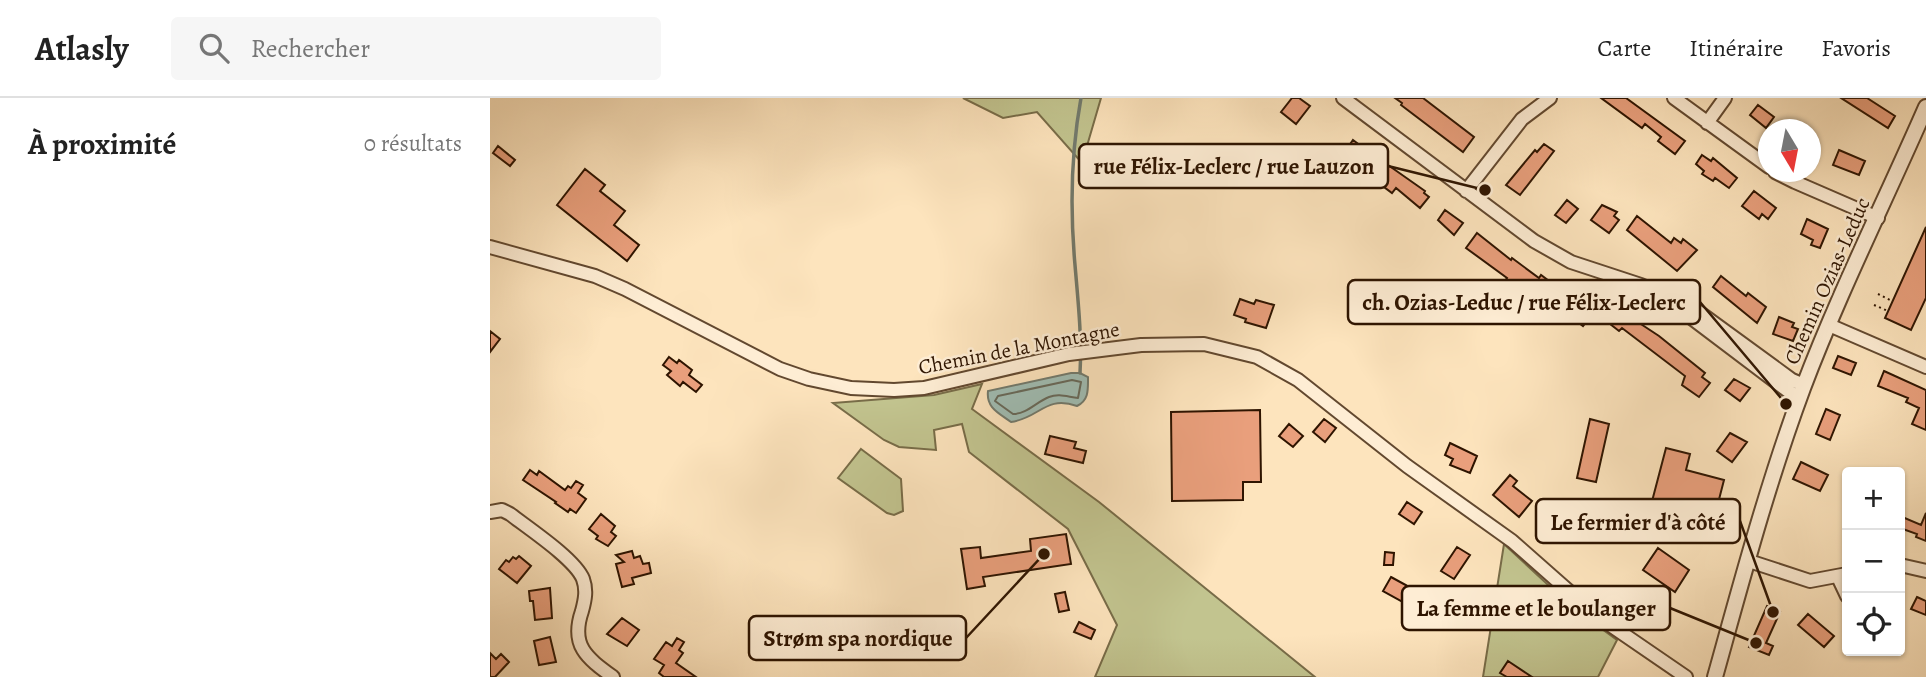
<!DOCTYPE html>
<html lang="fr">
<head>
<meta charset="utf-8">
<style>
  :root { --surface:#fff; --page:#f6f6f6; --text:#222; --muted:#767676; --line:#e0e0e0 }
  body { margin:0; font-family:Alegreya,serif; background:var(--page); color:var(--text) }
  .controls { position:absolute; right:21px; bottom:21px; display:grid; overflow:hidden; border-radius:7px; box-shadow:0 2px 5px #0004 }
  .controls button { width:63px; height:63px; display:grid; place-items:center; padding:0; border:0; border-bottom:2px solid var(--line); background:var(--surface); color:var(--text); font:35px sans-serif }
  .compass { position:absolute; left:1268px; top:21px; width:63px; height:63px; border-radius:50%; background:var(--surface); box-shadow:0 2px 5px #0004; rotate:170deg }
  .list { margin:0; padding:0; list-style:none }
  h2 { display:flex; justify-content:space-between; align-items:center; height:91px; margin:0; padding:0 28px; font-size:30px }
  h2 small { font-size:23px; font-weight:400; color:var(--muted) }
  .icon { flex:none; width:38px; height:38px; fill:none; stroke:currentColor; stroke-width:2; stroke-linecap:round; stroke-linejoin:round }
  .map { position:relative; flex:none; width:1436px; height:579px; overflow:hidden }
  header { display:flex; align-items:center; gap:42px; box-sizing:border-box; height:98px; padding:0 35px; background:var(--surface); border-bottom:2px solid var(--line) }
  header strong { font-size:33px }
  nav { display:flex; gap:38px; margin-inline-start:auto; font-size:24px }
  .search { width:490px; height:63px; background:var(--page); display:flex; align-items:center; gap:18px; box-sizing:border-box; padding:0 24px; border-radius:7px; color:var(--muted); font-size:26px }
  main { display:flex }
  aside { flex:1; background:var(--surface) }
  .map>svg:first-child { display:block }
</style>
</head>
<body>
<header>
<strong>Atlasly</strong>
<div class="search"><svg class="icon" aria-label="search" viewBox="0 0 24 24"><circle cx="10" cy="10" r="6"/><path d="M15 15l6 6"/></svg>Rechercher</div>
<nav><a>Carte</a><a>Itinéraire</a><a>Favoris</a></nav>
</header>
<main>
<aside>
<h2>À proximité<small>0 résultats</small></h2>
<ul class="list">
</ul>
</aside>
<div class="map">
<svg width="1436" height="579" viewBox="0 0 1436 579">
  <rect width="100%" height="100%" fill="#fde4bd"/>
  <filter id="stains"><feTurbulence type="fractalNoise" baseFrequency=".00286" numOctaves="4"/><feColorMatrix values="0 0 0 0 .2 0 0 0 0 .09 0 0 0 0 .02 0 0 0 .5 -.17"/></filter>
  <radialGradient id="worn" r=".72"><stop offset=".6" stop-color="#630" stop-opacity="0"/><stop offset="1" stop-color="#630" stop-opacity=".3"/></radialGradient>
  <path fill="#c2c48f" stroke="#786c48" stroke-width="2" d="M473,0H611L592,65L547,14L513,20Z
    M492,286L482,311L609,404L825,579H605L627,527L578,431L479,354L472,326L444,332L446,352L409,349L394,342L343,305L444,297Z
    M371,351L411,381L413,413L404,417L397,415L348,380Z
    M1014,446L1083,510L1127,542L1108,579H993Z"/>
  <path fill="#a0beb5" stroke="#727a6d" stroke-width="2" d="M581,275H590L598,279C598,292 599,302 587,308C555,297 550,320 521,324C509,315 496,310 498,293Z"/>
  <g fill="none" stroke-linecap="round" stroke-linejoin="round">
    <path stroke="#67695a" stroke-width="2" d="M582,282L591,284L588,300C578,299 569,295 559,299C546,304 537,316 523,316L505,303L508,298Z"/>
    <path stroke="#727a6d" stroke-width="3.5" d="M590,275C592,238 588,203 585,167C580,112 581,55 591,0"/>
  </g>
  <path fill="#e99f7c" stroke="#2e1400" stroke-width="2" d="M802,0H809L820,8L806,26L791,14Z
    M905,0H933L984,39L973,54L911,7L912,5Z
    M1111,0H1136L1195,43L1185,56L1168,43L1171,39L1155,26L1152,30Z
    M1351,0H1377L1405,18L1398,30Z
    M1268,7L1284,19L1276,30L1260,17Z
    M863,42L883,57L874,70L854,55Z
    M1054,46L1064,53L1030,97L1016,87L1045,52L1047,54Z
    M8,48L25,62L20,68L3,55Z
    M1349,52L1375,63L1369,77L1343,67Z
    M1212,57L1221,63L1223,60L1247,80L1239,90L1225,80L1223,83L1212,76L1214,73L1206,66Z
    M898,67L935,93L934,95L939,99L930,110L906,90L902,95L886,83Z
    M95,71L115,87L110,93L135,113L124,127L149,147L137,163L67,107Z
    M1264,93L1286,110L1278,121L1272,116L1269,121L1252,108Z
    M1077,102L1088,111L1076,125L1065,117Z
    M1112,107L1127,114L1124,118L1129,122L1119,135L1101,122Z
    M955,112L973,125L964,137L948,122Z
    M1147,118L1181,145L1184,140L1191,145L1193,141L1207,152L1187,173L1137,132Z
    M1317,121L1338,131L1330,150L1321,147L1323,142L1311,136Z
    M1436,129V200L1421,232L1395,220Z
    M987,135L1021,162L1022,160L1049,180L1051,177L1067,189L1052,208L1030,191L1026,196L1013,186L1017,180L976,150Z
    M1231,178L1256,198L1258,195L1276,209L1267,225L1223,189Z
    M1090,196L1108,209L1093,228L1076,215Z
    M750,201L764,206L766,202L784,207L776,230L755,224L756,221L744,217Z
    M1125,209L1169,238L1215,275L1212,279L1220,285L1209,299L1192,287L1195,278L1132,230L1129,233L1115,222Z
    M1289,219L1304,225L1302,229L1308,231L1303,243L1283,236Z
    M0,233L10,241L0,254Z
    M1348,258L1366,265L1361,277L1343,270Z
    M179,259L187,265L189,262L202,272L199,277L212,287L206,294L193,284L190,288L177,277L181,273L173,267Z
    M1394,273L1436,292V332L1422,326L1429,310L1416,304L1418,300L1388,288Z
    M1244,281L1260,290L1250,303L1235,292Z
    M1336,311L1350,317L1340,342L1326,336Z
    M770,312L771,384H753V402L682,403L681,314Z
    M834,321L846,330L835,344L823,334Z
    M1100,321L1119,326L1106,384L1087,380Z
    M799,326L813,338L803,349L789,338Z
    M1240,335L1257,344L1242,364L1227,353Z
    M560,338L586,344L584,350L596,353L593,365L555,356Z
    M960,345L987,358L980,375L960,367L963,361L955,357Z
    M1176,350L1200,356L1196,372L1234,382L1225,417L1201,411L1194,439L1155,430Z
    M1311,364L1338,377L1330,393L1303,381Z
    M40,372L47,377L49,373L75,392L78,388L81,390L86,383L93,387L88,395L96,401L86,415L80,411L78,414L65,405L66,404L33,382Z
    M1020,377L1027,383L1023,388L1042,403L1029,419L1003,397Z
    M917,404L932,414L924,426L909,416Z
    M1436,415V443L1426,439L1427,436L1410,430V418L1431,427Z
    M111,416L125,428L121,434L126,438L118,448L106,441L108,438L99,431Z
    M576,436L581,466L493,479L495,488L477,491L471,451L490,449L491,460L541,453L540,441Z
    M967,449L980,457L964,481L951,473Z
    M1168,450L1199,472L1185,494L1153,472Z
    M142,453L144,460L150,458L153,466L159,465L161,475L142,480L144,486L132,489L126,466L134,464L126,457Z
    M895,454L904,455L903,467H894Z
    M29,458L41,468L27,485L9,471L16,462L19,464L23,459L26,461Z
    M901,479L923,491L921,495L933,501L923,522L913,517L918,507L893,493Z
    M60,490L62,520L45,522L43,503H40L39,493Z
    M575,494L579,512L569,514L565,496Z
    M1427,499L1436,503V517L1421,511Z
    M1277,508L1290,514L1276,545L1283,548L1279,557L1259,549Z
    M1318,516L1344,538L1334,549L1308,527Z
    M132,520L149,532L137,548L117,536Z
    M589,524L605,532L601,541L584,534Z
    M60,539L66,564L49,567L44,543Z
    M187,540L194,544L189,552L193,555L186,565L206,579H174L169,575L174,567L164,561L176,544L182,548Z
    M0,555L6,561L11,556L19,564L5,579H0Z
    M1018,563L1042,579H1017L1010,575Z"/>
  <g fill="none" stroke-linecap="round" stroke-linejoin="round">
    <g stroke="#62482f" stroke-width="16">
      <path id="minor" d="M853,0L1044,143L1081,164L1151,187L1202,209L1302,282L1314,287
        M1184,0L1279,69
        M1217,25L1235,0
        M1285,74L1305,84L1388,120
        M976,93L1032,21L1060,0
        M0,149L105,178L135,191L290,271L319,281L361,290L404,292L434,290L579,256L651,247L714,246L767,259L808,282L917,368L1022,443L1107,518L1196,579
        M1183,206L1298,293L1310,299
        M1339,227L1436,269
        M0,414L12,412L20,416C38,430 85,461 93,481C97,492 95,502 92,513C80,548 97,560 123,579
        M1259,463L1320,483L1357,476
        M1410,467L1436,473
        M1348,479L1357,498"/>
    </g>
    <g stroke="#62482f" stroke-width="18">
      <path id="tertiary" d="M1225,579C1252,482 1278,384 1313,290C1349,195 1395,103 1436,9"/>
    </g>
    <path stroke="#2e1400" stroke-width="2" stroke-dasharray="2 3.5" stroke-linecap="butt" d="M1388,196L1402,203
      M1384,207L1398,213"/>
    <use href="#minor" stroke="#feedd4" stroke-width="12"/>
    <use href="#tertiary" stroke="#feedd4" stroke-width="14"/>
  </g>
  <g text-anchor="middle" stroke-width="5" stroke-linejoin="round" paint-order="stroke">
    <g font-size="21" fill="#2e1400" stroke="#feedd4">
      <text transform="translate(1337 183) rotate(-66)" y="7">Chemin Ozias-Leduc</text>
      <text transform="translate(529 250) rotate(-11)" y="7">Chemin de la Montagne</text>
    </g>
  </g>
  <path fill="none" stroke="#2e1400" stroke-width="2.5" d="M995 92L898 68M1296 306L1210 204M1283 514L1250 423M1266 545L1180 510M554 456L476 540"/>
  <g fill="#2e1400" stroke="#feedd4" stroke-width="2.5">
    <circle cx="995" cy="92" r="7"/>
    <circle cx="1296" cy="306" r="7"/>
    <circle cx="1283" cy="514" r="7"/>
    <circle cx="1266" cy="545" r="7"/>
    <circle cx="554" cy="456" r="7"/>
  </g>
  <g fill="#feedd4" stroke="#2e1400" stroke-width="2.5">
    <rect x="589" y="46" width="309" height="44" rx="7"/>
    <rect x="858" y="182" width="352" height="44" rx="7"/>
    <rect x="1046" y="401" width="204" height="44" rx="7"/>
    <rect x="912" y="488" width="268" height="44" rx="7"/>
    <rect x="259" y="518" width="217" height="44" rx="7"/>
  </g>
  <g font-size="23" text-anchor="middle" font-weight="bold" fill="#2e1400">
    <text x="744" y="76">rue Félix-Leclerc / rue Lauzon</text>
    <text x="1034" y="212">ch. Ozias-Leduc / rue Félix-Leclerc</text>
    <text x="1148" y="432">Le fermier d'à côté</text>
    <text x="1046" y="518">La femme et le boulanger</text>
    <text x="368" y="548">Strøm spa nordique</text>
  </g>
  <rect width="100%" height="100%" filter="url(#stains)"/>
  <rect width="100%" height="100%" fill="url(#worn)"/>
</svg>
<div class="controls">
<button>+</button>
<button>−</button>
<button><svg class="icon" aria-label="locate" viewBox="0 0 24 24"><circle cx="12" cy="12" r="6"/><path d="M12 2v4M12 18v4M2 12h4M18 12h4"/></svg></button>
</div>
<svg class="compass" viewBox="-18 -18 36 36"><path d="M0-13l5 13h-10z" fill="#e53935"/><path d="M0 13l5-13h-10z" fill="#767676"/></svg>
</div>
</main>
</body>
</html>
